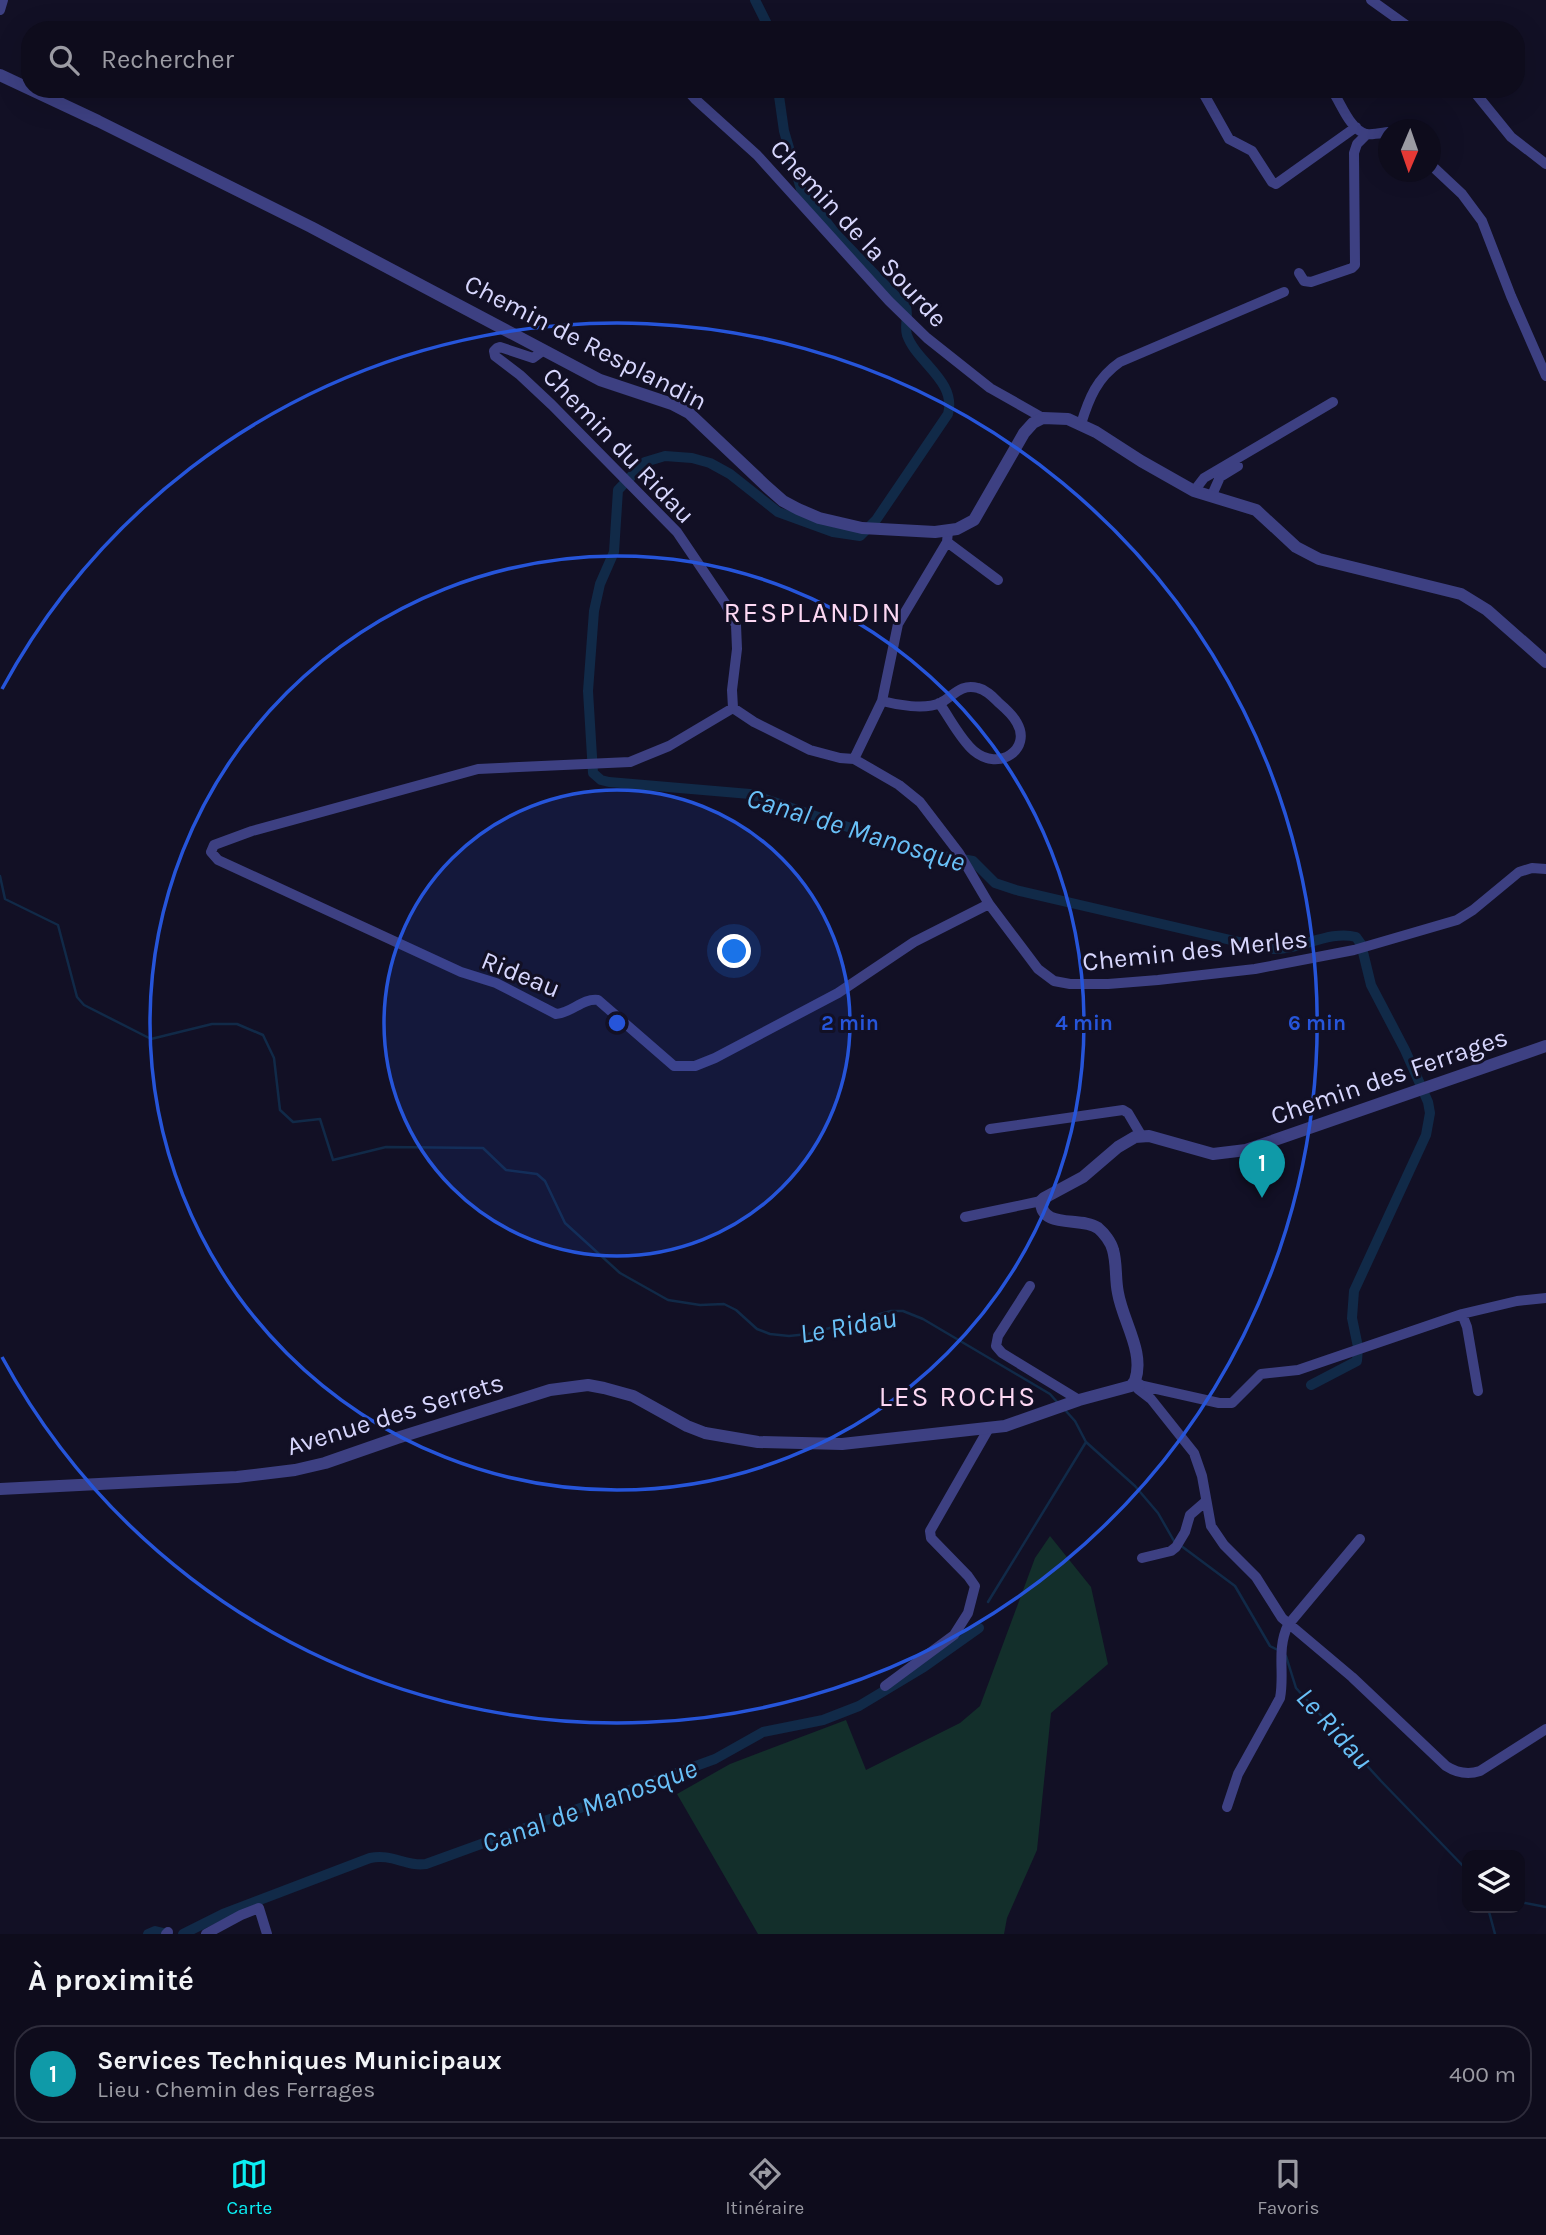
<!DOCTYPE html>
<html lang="fr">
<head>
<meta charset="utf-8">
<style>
  :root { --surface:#0e0c1c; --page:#171525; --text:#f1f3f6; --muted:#9b9ba3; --line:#2e2c3b; --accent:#0beff4 }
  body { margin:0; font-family:Karla,sans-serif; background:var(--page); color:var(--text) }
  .controls { position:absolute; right:21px; bottom:21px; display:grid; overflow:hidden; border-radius:14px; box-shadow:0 7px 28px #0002 }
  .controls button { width:63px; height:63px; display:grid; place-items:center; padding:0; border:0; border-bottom:2px solid var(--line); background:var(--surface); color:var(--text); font:35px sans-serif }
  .compass { position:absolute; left:1378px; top:119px; width:63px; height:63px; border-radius:50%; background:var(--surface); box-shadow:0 7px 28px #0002; rotate:182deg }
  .you { position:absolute; left:735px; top:952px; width:24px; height:24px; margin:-18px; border:5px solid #fff; border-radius:50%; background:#1a73e8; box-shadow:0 0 0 10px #1a73e833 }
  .badge { display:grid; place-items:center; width:46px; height:46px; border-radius:50%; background:var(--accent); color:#fff; font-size:23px; font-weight:700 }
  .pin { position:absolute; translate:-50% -58px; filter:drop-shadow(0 2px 4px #0008) }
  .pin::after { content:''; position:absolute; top:37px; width:24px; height:21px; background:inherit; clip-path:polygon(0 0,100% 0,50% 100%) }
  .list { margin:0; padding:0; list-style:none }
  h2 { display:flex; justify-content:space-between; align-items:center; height:91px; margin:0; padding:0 28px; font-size:30px }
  h2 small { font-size:23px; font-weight:400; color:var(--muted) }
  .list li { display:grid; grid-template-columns:46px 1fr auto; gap:21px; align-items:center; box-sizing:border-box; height:98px; margin:0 14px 14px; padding:0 14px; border:2px solid var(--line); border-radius:28px }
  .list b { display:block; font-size:26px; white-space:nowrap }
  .list p { margin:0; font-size:23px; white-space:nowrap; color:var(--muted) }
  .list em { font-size:23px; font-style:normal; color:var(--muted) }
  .icon { flex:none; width:38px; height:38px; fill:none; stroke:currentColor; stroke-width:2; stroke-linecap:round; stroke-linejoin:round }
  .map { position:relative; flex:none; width:1546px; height:1934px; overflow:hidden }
  .search { position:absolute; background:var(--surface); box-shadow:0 7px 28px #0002; left:21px; right:21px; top:21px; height:77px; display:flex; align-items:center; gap:18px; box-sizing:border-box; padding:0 24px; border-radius:28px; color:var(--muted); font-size:26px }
  .sheet { height:203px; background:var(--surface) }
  nav { display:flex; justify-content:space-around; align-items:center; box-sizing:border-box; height:98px; border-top:2px solid var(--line); background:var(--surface); font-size:19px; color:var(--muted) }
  nav a { display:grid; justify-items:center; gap:4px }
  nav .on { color:var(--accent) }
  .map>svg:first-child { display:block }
</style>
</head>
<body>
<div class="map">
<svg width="1546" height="1934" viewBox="0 0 1546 1934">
  <rect width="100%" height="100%" fill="#121025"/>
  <path fill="#132f2b" d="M1050,1536L1091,1587L1108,1664L1051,1713L1037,1850L1007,1918L1004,1934H758L677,1794L730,1764L846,1720L866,1770L960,1723L980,1706L1035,1558Z"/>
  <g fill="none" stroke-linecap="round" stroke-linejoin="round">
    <path stroke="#112a48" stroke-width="2.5" d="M0,876L5,899L58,925L77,997L84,1005L151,1039L212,1024H237L263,1035L274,1058L280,1110L293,1122L320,1119L333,1160L386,1147L483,1148L506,1170L537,1174L545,1181L565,1223L620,1273L668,1300L700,1305L724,1304L736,1310L757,1329L770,1334L789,1336L808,1334L891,1311H903L923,1319L1050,1394L1058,1403
      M1065,1410L1075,1421L1086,1442L1135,1486L1158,1513L1174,1541
      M1180,1545L1235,1586L1270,1646L1278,1650
      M988,1602L1086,1442
      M1286,1656L1296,1688L1381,1781L1467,1870
      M1520,1902L1546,1907
      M1488,1908L1495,1934"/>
    <path stroke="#112a48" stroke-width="10" d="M755,0L770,30
      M778,89L784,131L801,189L835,233L906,307C909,316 904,325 907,335C916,362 957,381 948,414L876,520L860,536L833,532L778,512L730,474L710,463L692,458L665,456L645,462L618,490L614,552L600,584L594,611L588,691L593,773L601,780L609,782L750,794L925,853L973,861L995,883L1016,890L1265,948C1295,954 1327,929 1356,937L1361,944L1371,985L1405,1050L1428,1102L1430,1113L1426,1135L1354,1291L1352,1318L1358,1347L1357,1361L1311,1385
      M148,1934L155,1931L168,1934
      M183,1934L223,1914L370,1858C392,1853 406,1867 426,1864L715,1759L763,1732L823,1720L859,1706L924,1667L979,1628"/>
    <path stroke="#3d4082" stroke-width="10" d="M1371,0L1413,30
      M0,10L3,0
      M686,89L695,99L757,155L889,301L927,338L990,388L1043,418
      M1201,89L1229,139L1252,151L1272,182L1276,184L1356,127
      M1331,89C1341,102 1349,129 1366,134C1373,135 1381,133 1388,132
      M1472,89L1511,137L1546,164
      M1430,164L1462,194L1482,221L1511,296L1546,376
      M1299,273L1304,281L1311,282L1352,268L1355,265L1354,153L1357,144L1367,134
      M544,350L533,358L500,347L497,348L494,351L495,356L520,375L552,405L677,532L725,603L736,625L737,649L732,690L733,708
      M1081,424C1089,398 1097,378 1120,362L1284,292
      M1194,491L1204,478L1333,402
      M1212,495L1220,477L1238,466
      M947,542L998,580
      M882,701C897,705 925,710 940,703C953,697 960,683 978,688C987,690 993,697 999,703C1006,709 1013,715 1017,723C1032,749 999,772 974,751C960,739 950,718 939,703
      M854,759L882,701L898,624L947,542L948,531
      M989,904L914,942L838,993L715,1058L695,1066H674L598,1000C582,998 572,1013 556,1014L496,983L461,972L218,860L211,852L214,845L252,831L478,769L630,762L669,746L733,708L754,722L810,750L840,758L854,759L899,785L920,802L959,853L989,904L1038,969L1054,981L1070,984H1108L1158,980L1255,969L1354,950L1457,920L1473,910L1519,872L1532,868L1546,869
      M990,1129L1123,1110L1128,1113L1141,1135
      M965,1217L1041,1201
      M1030,1286L998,1336L996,1346L1002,1353L1079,1400
      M1462,1314L1467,1327L1478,1391
      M1139,1385L1219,1403H1232L1261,1374L1298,1370L1462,1314L1517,1301L1546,1298
      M1138,1389L1151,1399L1194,1453L1202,1476L1211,1526L1224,1545L1256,1577L1282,1618L1352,1677L1446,1766C1457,1773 1468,1775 1480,1771L1546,1729
      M1142,1558L1171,1551L1176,1547L1185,1532L1190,1515L1205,1502
      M885,1686L954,1635L968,1613L975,1586L968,1576L931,1538L930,1531L989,1428
      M1227,1807L1238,1774L1280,1698C1285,1673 1276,1650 1288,1625L1360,1539
      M166,1934L168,1932
      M206,1934L241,1915L259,1908L267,1934"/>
    <path stroke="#3d4082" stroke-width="12" d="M0,75L98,121L311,227L600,380L672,404L689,413L766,486L783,501L798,509L819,518L862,528L935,532L957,529L974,520L1024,433L1033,423L1043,418L1068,419L1096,432L1141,461L1194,491L1256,510L1296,547L1319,559L1461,594L1487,610L1546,662
      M1135,1381C1145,1352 1123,1322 1118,1293C1115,1279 1117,1264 1113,1250C1111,1242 1104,1233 1098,1228C1081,1216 1041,1230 1041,1201L1044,1198L1083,1177L1118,1147L1135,1137L1149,1136L1213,1154L1246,1150L1546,1046
      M0,1489L237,1477L295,1470L325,1463L397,1438L550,1390L588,1385L604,1388L633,1396L687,1426L705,1433L758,1442L842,1444L1005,1426L1079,1400L1131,1386L1134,1382L1139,1385"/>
  </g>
  <circle cx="617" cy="1023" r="233" fill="#2655da" fill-opacity=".12"/>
  <g fill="none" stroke="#2655da" stroke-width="3.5">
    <circle cx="617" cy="1023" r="233"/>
    <circle cx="617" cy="1023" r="467"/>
    <path d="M2 689A700 700 0 1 1 2 1357"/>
  </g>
  <g text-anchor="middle" stroke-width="6" stroke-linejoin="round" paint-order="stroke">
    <g font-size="26" fill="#d7d6fd" stroke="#121025">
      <text transform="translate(859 233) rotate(47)" y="9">Chemin de la Sourde</text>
      <text transform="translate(586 342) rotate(27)" y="9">Chemin de Resplandin</text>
      <text transform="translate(619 445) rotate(46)" y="9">Chemin du Ridau</text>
      <text transform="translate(1195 950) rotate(-6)" y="9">Chemin des Merles</text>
      <text transform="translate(521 974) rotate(22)" y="9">Rideau</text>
      <text transform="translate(1389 1076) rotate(-19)" y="9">Chemin des Ferrages</text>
      <text transform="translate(395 1414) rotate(-17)" y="9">Avenue des Serrets</text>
    </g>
    <g font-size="28" letter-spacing="2" fill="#fdd8f3" stroke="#121025">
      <text x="813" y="622">RESPLANDIN</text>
      <text x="958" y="1406">LES ROCHS</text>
    </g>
    <g font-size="28" font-style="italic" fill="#69c1f8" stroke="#121025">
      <text transform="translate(856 829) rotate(17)" y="10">Canal de Manosque</text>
      <text transform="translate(848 1325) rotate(-10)" y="10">Le Ridau</text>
      <text transform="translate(1335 1728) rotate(48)" y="10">Le Ridau</text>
      <text transform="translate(589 1805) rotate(-20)" y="10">Canal de Manosque</text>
    </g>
  </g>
  <circle cx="617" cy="1023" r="10" fill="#2655da" stroke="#121025" stroke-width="3.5"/>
  <g font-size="21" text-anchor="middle" font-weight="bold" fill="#2655da" stroke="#121025" stroke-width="6" stroke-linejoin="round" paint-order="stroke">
    <text x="850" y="1030">2 min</text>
    <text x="1084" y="1030">4 min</text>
    <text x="1317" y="1030">6 min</text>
  </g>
</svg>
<div class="controls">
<button><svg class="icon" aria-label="layers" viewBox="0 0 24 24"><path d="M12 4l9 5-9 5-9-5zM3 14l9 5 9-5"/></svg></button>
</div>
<svg class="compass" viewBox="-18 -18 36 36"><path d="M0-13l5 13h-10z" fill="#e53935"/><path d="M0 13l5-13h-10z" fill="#9b9ba3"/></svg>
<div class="you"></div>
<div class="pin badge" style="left:1262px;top:1198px;background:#0f9aa8">1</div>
<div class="search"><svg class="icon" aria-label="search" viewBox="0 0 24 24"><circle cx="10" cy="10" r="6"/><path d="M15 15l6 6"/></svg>Rechercher</div>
</div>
<section class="sheet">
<h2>À proximité<small></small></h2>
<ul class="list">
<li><span class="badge" style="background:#0f9aa8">1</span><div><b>Services Techniques Municipaux</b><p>Lieu · Chemin des Ferrages</p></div><em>400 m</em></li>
</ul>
</section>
<nav>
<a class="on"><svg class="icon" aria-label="map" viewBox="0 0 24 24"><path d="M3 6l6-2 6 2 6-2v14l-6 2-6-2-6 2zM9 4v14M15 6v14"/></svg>Carte</a>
<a><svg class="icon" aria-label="directions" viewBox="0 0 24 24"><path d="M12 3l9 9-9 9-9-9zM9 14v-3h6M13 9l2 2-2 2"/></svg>Itinéraire</a>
<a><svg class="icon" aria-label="saved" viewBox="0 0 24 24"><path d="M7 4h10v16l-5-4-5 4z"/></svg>Favoris</a>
</nav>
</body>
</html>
